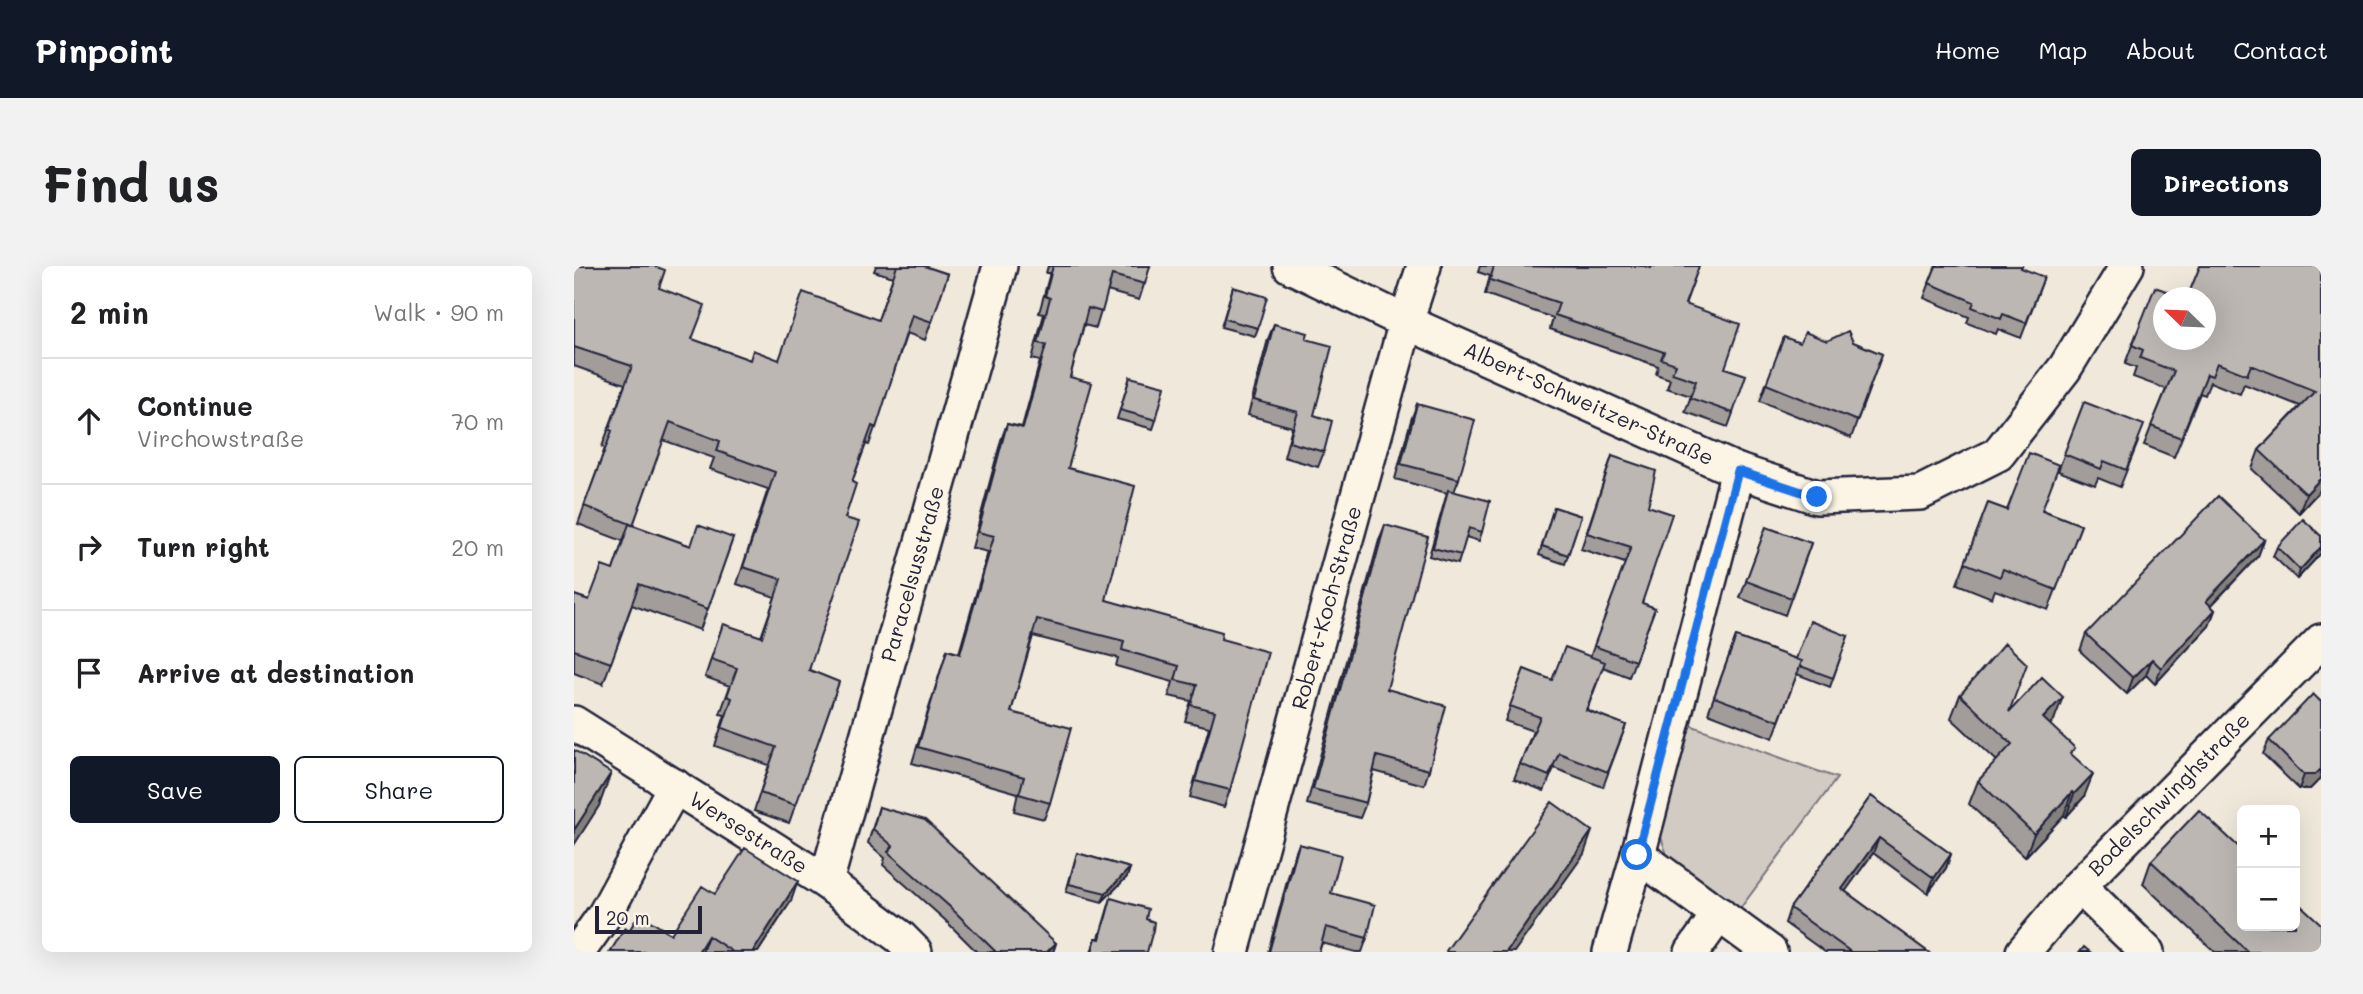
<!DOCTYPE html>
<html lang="en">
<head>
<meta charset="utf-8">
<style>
  :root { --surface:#fff; --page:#f2f2f2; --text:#202124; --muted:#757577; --line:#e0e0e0; --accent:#111827 }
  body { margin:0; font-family:Mali,sans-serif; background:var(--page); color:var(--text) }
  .controls { position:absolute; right:21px; bottom:21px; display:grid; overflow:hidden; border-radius:10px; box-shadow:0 7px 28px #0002 }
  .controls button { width:63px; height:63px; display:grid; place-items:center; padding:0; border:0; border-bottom:2px solid var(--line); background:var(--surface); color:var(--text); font:35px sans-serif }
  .compass { position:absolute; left:1579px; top:21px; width:63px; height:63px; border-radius:50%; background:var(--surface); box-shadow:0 7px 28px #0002; rotate:293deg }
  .scale { position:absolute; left:21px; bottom:18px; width:107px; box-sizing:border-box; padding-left:7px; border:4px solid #22223b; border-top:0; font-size:19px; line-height:24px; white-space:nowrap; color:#22223b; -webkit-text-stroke:5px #fcf5e5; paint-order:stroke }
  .stop { position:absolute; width:21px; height:21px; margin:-16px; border:5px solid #1a73e8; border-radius:50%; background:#fff }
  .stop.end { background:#1a73e8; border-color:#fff; box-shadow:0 2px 7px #0008 }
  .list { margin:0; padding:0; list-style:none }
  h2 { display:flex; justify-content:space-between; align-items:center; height:91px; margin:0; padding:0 28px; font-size:30px }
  h2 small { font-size:23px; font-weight:400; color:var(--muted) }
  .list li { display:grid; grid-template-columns:46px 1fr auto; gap:21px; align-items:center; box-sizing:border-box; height:126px; padding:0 28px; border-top:2px solid var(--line) }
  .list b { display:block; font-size:26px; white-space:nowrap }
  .list p { margin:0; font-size:23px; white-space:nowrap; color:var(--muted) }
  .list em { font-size:23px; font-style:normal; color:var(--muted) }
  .actions { display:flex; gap:14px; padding:21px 28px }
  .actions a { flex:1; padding:16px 0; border:2px solid var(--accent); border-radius:10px; text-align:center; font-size:24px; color:var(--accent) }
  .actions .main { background:var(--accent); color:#fff }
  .icon { flex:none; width:38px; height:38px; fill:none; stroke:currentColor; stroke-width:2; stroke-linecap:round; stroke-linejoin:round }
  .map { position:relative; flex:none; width:1747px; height:686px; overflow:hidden; border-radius:10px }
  header { display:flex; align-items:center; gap:42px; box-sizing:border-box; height:98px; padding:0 35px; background:var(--accent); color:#fff }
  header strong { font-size:33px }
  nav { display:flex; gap:38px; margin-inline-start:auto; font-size:24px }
  .intro { display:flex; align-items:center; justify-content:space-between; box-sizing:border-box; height:168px; padding:0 42px }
  h1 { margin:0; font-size:49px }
  .button { padding:18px 32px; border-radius:10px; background:var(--accent); color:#fff; font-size:24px; font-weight:700 }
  main { display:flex; gap:42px; padding:0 42px }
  aside { flex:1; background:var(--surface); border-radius:10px; box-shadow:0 7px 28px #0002 }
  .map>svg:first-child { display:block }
</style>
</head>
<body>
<header>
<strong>Pinpoint</strong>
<nav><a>Home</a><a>Map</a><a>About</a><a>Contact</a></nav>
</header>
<div class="intro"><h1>Find us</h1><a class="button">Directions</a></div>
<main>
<aside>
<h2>2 min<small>Walk · 90 m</small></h2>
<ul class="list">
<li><svg class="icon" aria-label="ahead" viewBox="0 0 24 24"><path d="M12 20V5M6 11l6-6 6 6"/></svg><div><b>Continue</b><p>Virchowstraße</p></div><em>70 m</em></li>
<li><svg class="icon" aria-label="right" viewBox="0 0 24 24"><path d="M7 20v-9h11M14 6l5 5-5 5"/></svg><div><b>Turn right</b></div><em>20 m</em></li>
<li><svg class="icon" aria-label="arrive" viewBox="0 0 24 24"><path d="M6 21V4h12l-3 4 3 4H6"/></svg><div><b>Arrive at destination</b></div></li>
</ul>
<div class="actions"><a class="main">Save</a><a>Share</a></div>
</aside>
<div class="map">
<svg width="1747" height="686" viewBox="0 0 1747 686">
  <rect width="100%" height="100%" fill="#efe8db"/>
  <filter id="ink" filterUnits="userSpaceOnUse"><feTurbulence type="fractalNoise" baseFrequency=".0143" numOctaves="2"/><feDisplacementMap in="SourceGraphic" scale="14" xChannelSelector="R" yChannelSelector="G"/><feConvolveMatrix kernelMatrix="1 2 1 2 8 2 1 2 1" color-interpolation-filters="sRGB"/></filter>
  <g filter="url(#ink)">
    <path fill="#d1cbc3" stroke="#7a767f" stroke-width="2" d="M1113,458L1263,512L1165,644L1094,592L1085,565Z"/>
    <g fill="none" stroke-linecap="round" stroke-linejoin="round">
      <g stroke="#22223b" stroke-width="38">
        <g id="street">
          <path id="s1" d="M716,0L832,56L1164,205L1243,231L1346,227L1424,188L1491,102L1553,0"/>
          <path d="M1164,205L1064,589L1196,686"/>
          <path id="s2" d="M0,457L252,616L326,671L341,686"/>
          <path id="s3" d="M252,616L426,0"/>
          <path d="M1505,620L1573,686"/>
          <path d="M4,686L31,648L101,520"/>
          <path id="s4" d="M658,686L832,56L850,0"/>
          <path d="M1036,686L1064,589"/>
          <path d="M1118,686L1145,648"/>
          <path id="s5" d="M1449,686L1505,620L1747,375"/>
        </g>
      </g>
      <use href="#street" stroke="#fcf5e5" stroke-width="33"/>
    </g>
    <path fill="#a29d9a" stroke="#22223b" stroke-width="2" d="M0,0L85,22L118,73L176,94H205L304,54L319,11L300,5L302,0H350L374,8L351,74L333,67L295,179L292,178L278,216L271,252L235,404L265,416L215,557L180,545L195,499L141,480L151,449L146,448L156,420L131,411L149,358L187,371L201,331L163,318L194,223L136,203L140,192L89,174L59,259L117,280L159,272L126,364L58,339L29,418L0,407V329L15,334L39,304L49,275L4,258L31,182L28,181L51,118L0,100Z
      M474,0H576L565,34L533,25L522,62L510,59L496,111L494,202L532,334L647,373L656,524L650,541L616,531L635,461L611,455L617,435L595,430L599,416L542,400L544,392L459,370L437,446L476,537L470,553L440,545L444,527L338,497L373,384L385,387L414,286L398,282L427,174L433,158L448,161L466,95L458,93L470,48L465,47L476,7H472Z
      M906,0H1012L1077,2V0H1125L1111,38L1151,102L1159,147L1154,161L1111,146L1117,130L1093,122L1096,113L1082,108L1084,100L976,63L979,52L911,28L916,10L904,6Z
      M1362,0L1447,3L1470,11L1447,72L1424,63L1422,68L1393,57L1395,51L1350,32Z
      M1747,0V223L1725,247L1678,203L1685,184L1726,140L1670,118L1666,128L1636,116L1631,129L1626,127L1600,191L1570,179L1592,123L1559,111L1562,102L1551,98L1558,79L1615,27Z
      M659,21L684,62L681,70L647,61Z
      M700,58L732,73L740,149L750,186L744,201L710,191L718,161L674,149L694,73Z
      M1253,75L1279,76L1308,88L1277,172L1186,135L1192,118L1226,77Z
      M556,111L582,154L579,163L543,153Z
      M1510,136L1564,176L1546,221L1524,212L1521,219L1484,205Z
      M843,138L885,213L880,226L908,266L905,275L892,271L884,298L855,290L873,227L821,213L837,154Z
      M1038,190L1074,240L1068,337L1081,342L1055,411L1029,401L1013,444L1052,459L1029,521L980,502L970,525L940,513L959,465L931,455L950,403L978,414L1016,391L1051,297L1007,283Z
      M1414,237L1433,244H1469L1507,259L1474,344L1421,324L1418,332L1383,318Z
      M980,241L1007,250L991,298L965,289Z
      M811,259L813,423L855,504L850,519L800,505L792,537L786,552L733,538L805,274Z
      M1192,261L1237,277L1211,349L1166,332Z
      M1747,270V287L1723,313L1699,290L1703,281Z
      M1690,274L1684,290L1637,340L1641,344L1635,360L1581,418L1572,409L1553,428L1506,385L1512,368Z
      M1274,370L1256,421L1223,408L1199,472L1134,447L1162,371L1222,393Z
      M1386,429L1436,445L1480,454L1476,459L1498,489L1510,531L1492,551L1490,549L1451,591L1395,538L1404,515L1423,495L1377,452Z
      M1747,436V512L1736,523H1725L1689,488L1695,474Z
      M1297,530L1377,588L1372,602L1354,627L1299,587L1271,625L1354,686H1251L1211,657L1216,642Z
      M305,541L482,677L479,686H403L371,654L309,599L311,592L294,577Z
      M725,578L757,627L793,672L788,686H782L748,677L745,686H694L719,593Z
      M503,587L556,602L553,611L528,636L492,626Z
      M1577,595L1747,686H1641L1569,618Z
      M141,628L217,635L184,686H36L55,665L97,668Z
      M537,632L572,653L573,686H517L522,672H525Z"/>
    <path fill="#84807d" stroke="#22223b" stroke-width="2" d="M1747,212V223L1725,247L1732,228Z
      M1690,274L1684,290L1626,351L1632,335Z
      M1747,281V287L1723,313L1726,304Z
      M1641,344L1635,360L1581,418L1587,402Z
      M1578,393L1572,409L1553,428L1559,412Z
      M1489,431L1480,454L1460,475L1469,452Z
      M1747,503V512L1736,523H1725L1730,509Z
      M37,507L25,540L0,579V564Z
      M1519,508L1510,531L1492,551L1500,528Z
      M1498,526L1490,549L1451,591L1460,568Z
      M1018,565L1010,588L940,686H932Z
      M1305,572L1299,587L1263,637L1268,623Z
      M1377,588L1372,602L1354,627L1360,612Z
      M556,602L553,611L528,636L532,627Z
      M224,615L217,635L184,686H179Z
      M134,670L128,686H124Z
      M482,677L479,686H473Z"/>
    <path fill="#bcb7b3" stroke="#22223b" stroke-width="2" fill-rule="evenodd" d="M0,0H80L91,4L85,22L131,39L118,73L176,94L179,84L205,94L229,26L304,54L323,0H350L374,8L358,56L338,49L302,162L298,160L278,216L282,218L271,252L285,256L235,404L265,416L222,539L186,527L202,481L148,462L158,432L153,430L163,402L137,393L149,358L188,371L207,313L169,301L201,206L143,185L146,175L96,156L59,259L10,240L38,165L35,163L58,100L0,81Z
      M479,0H576L571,18L538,9L528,46L514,42L496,111L518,117L494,202L561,220L532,334L648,366L647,373L694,386L656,524L621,515L641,445L617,439L623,419L601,414L605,400L548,384L550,375L463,353L437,446L497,462L476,537L445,528L450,511L344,481L373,384L386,388L420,270L404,266L433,158L449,162L472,79L464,77L476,32L471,30Z
      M920,0L1014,1L1015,0H1070L1077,2L1078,0H1125L1111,38L1166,58L1151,102L1172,109L1159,147L1116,132L1122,115L1098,107L1102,98L1087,93L1090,86L981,49L985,37L916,14Z
      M1362,0H1448L1447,2L1470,11L1452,57L1429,48L1427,53L1398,41L1400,36L1355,17Z
      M1626,0H1747V212L1732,228L1685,184L1741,125L1677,99L1673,109L1643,97L1638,110L1633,108L1607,172L1577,160L1600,105L1566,92L1569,84L1558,79L1581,21L1609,31L1611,25L1615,27ZM1590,32H1632V74H1590Z
      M659,21L693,31L684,62L650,53Z
      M700,58L734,67L732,73L758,80L740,149L758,155L750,186L715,176L724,146L680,134Z
      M1274,65L1279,76L1308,88L1283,155L1192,118L1210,71L1226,77L1231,66L1253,75Z
      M556,111L591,120L582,154L546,144Z
      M1510,136L1570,159L1552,204L1530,195L1527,203L1490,188Z
      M843,138L901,154L885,213L827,198Z
      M1455,187L1485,199L1468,244L1507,259L1482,324L1429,303L1426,311L1391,297L1414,237L1433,244Z
      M1038,190L1082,205L1074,240L1098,248L1068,337L1081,342L1061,395L1020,380L1057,281L1013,267Z
      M874,224L916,235L908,266L895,262L887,289L859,282Z
      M1644,230L1690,274L1632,335L1641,344L1587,402L1578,393L1559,412L1512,368Z
      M980,241L1007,250L994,289L968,280Z
      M1729,253L1747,270V281L1726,304L1703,281Z
      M55,258L117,280L124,259L159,272L134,343L65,318L37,397L0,384V329L15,334L28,300L39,304Z
      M811,259L854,271L813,423L872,440L855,504L803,490L792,537L739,523Z
      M1192,261L1237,277L1217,332L1172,315Z
      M1236,355L1274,370L1259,412L1226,400L1228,395L1222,393Z
      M1162,371L1228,395L1205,455L1140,431Z
      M1431,377L1453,398L1435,446L1468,411L1489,431L1469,452L1501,482L1496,487L1519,508L1500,528L1498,526L1460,568L1404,515L1438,478L1386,429Z
      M991,381L1031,396L1012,444L1052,459L1034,506L985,487L975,510L946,498L966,451L936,440L950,403L978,414Z
      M1739,428L1747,436V503L1741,509H1730L1695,474Z
      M0,484L37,507L0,564Z
      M1297,530L1377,588L1360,612L1305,572L1268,623L1354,686H1277L1216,642Z
      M978,536L1018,565L932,686H873L872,685Z
      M305,541L351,554L482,677L473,686H422L376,641L314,586L319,580L299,563Z
      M1625,544L1668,584V660H1721V634L1747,658V686H1674L1577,595Z
      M725,578L767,589L757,627L801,639L793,672L752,661L745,686H695Z
      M171,582L224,615L179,686H159L134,670L124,686H36L51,662L55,665L65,648L97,668L128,620L141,628Z
      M503,587L556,602L532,627L495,618Z
      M537,632L574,643L572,653L580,656L579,664L573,686H518L522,672L526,673Z
      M1510,681L1516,686H1506Z"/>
  </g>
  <g fill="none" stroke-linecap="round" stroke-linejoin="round" filter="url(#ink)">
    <path stroke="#1a73e8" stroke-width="9" d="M1063,589L1164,205L1243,231"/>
  </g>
  <g text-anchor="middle" stroke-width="7" stroke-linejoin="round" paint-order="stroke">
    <g font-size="21" fill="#22223b" stroke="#fcf5e5">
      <text dy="7" stroke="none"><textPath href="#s1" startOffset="329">Albert-Schweitzer-Straße</textPath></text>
      <text dy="7" stroke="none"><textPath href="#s3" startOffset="320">Paracelsusstraße</textPath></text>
      <text dy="7" stroke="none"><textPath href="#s4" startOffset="357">Robert-Koch-Straße</textPath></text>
      <text dy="7" stroke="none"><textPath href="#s5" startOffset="215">Bodelschwinghstraße</textPath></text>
      <text dy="7" stroke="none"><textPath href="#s2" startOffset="206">Wersestraße</textPath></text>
    </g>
  </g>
</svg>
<div class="controls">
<button>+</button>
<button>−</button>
</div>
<svg class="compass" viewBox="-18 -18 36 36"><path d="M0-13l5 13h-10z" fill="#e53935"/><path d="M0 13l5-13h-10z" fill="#757577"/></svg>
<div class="scale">20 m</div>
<div class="stop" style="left:1063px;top:589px"></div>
<div class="stop end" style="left:1243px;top:231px"></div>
</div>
</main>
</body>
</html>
